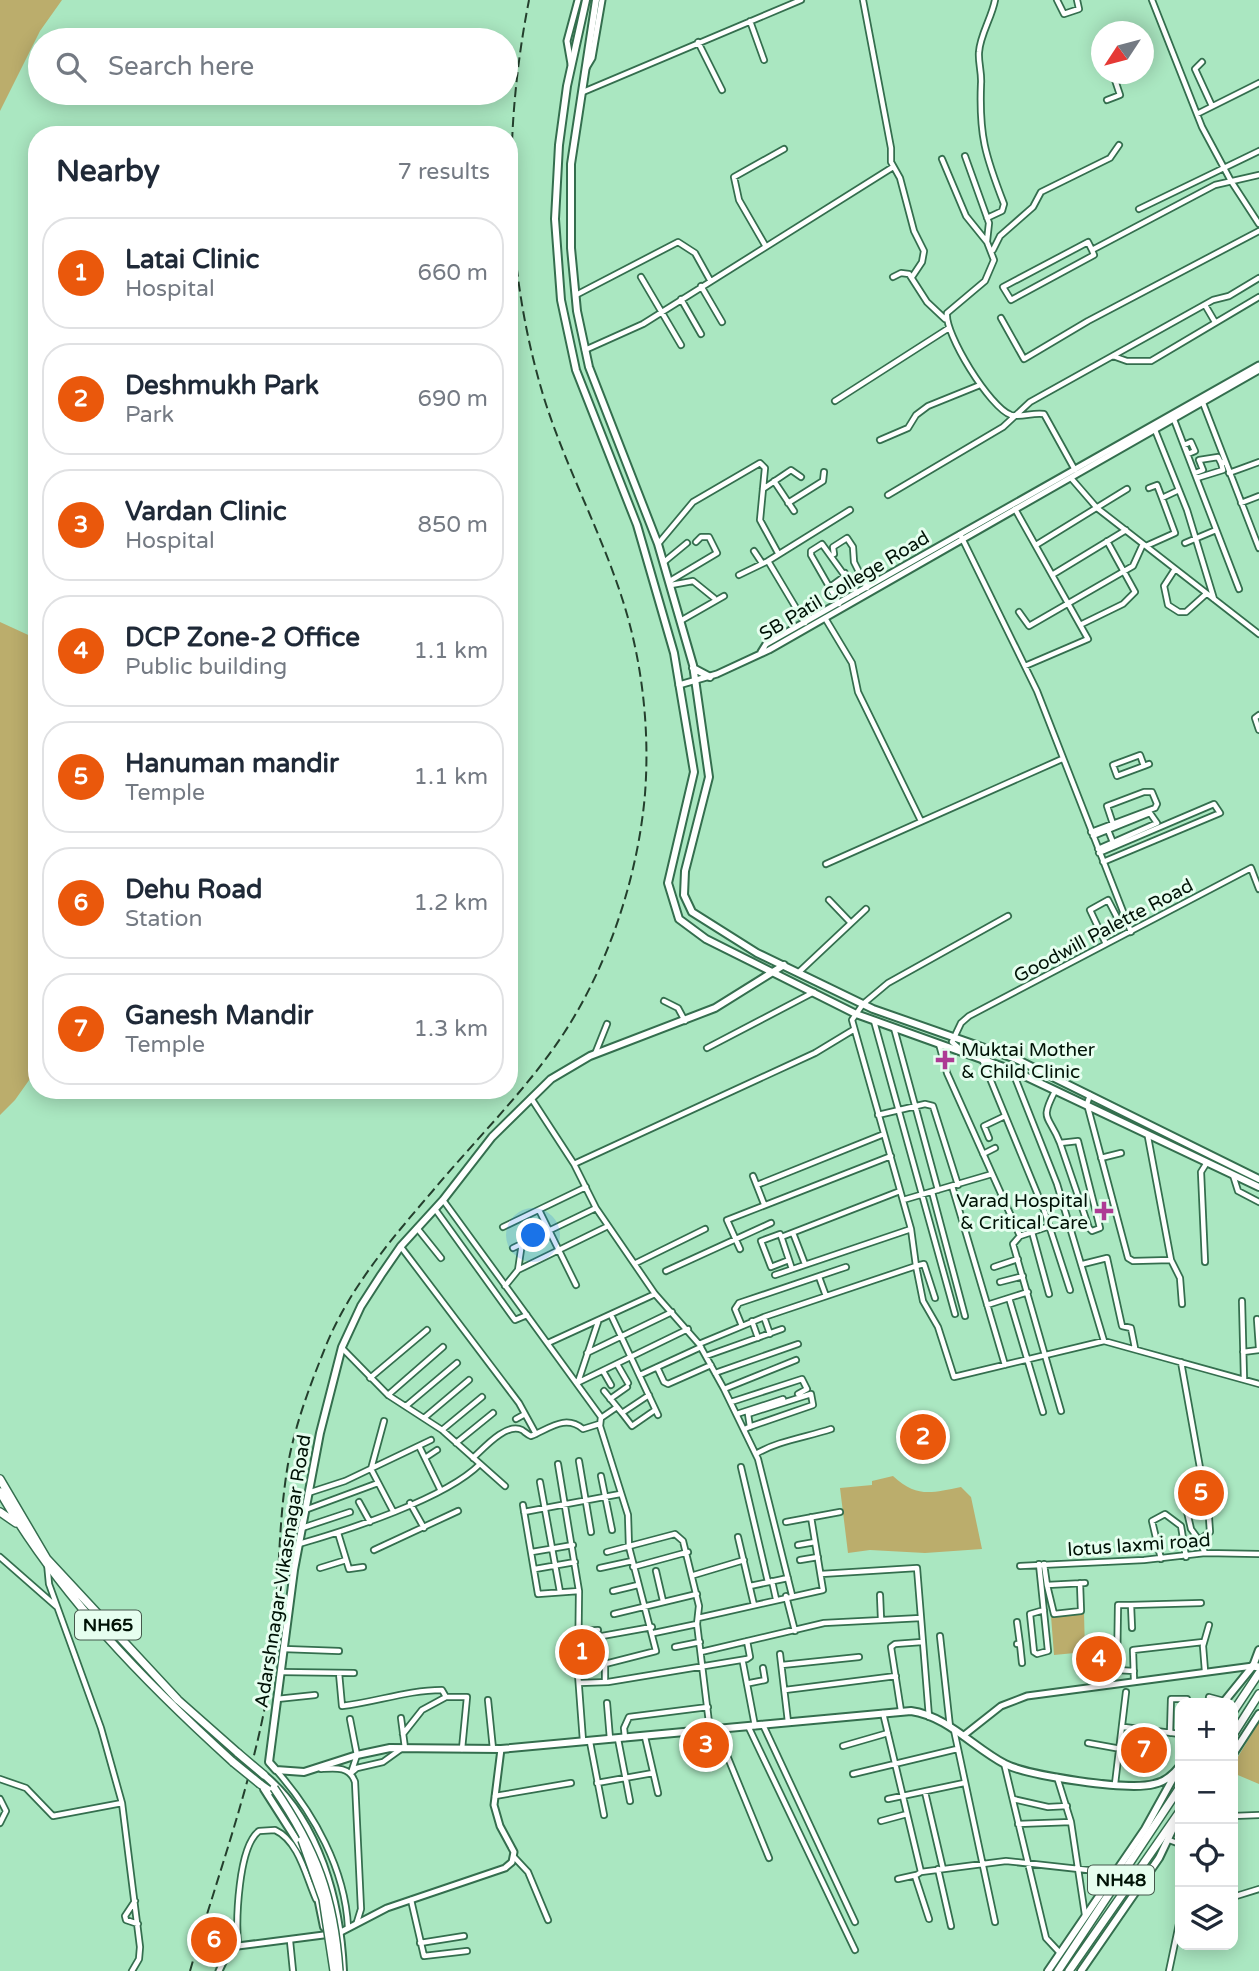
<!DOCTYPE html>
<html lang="en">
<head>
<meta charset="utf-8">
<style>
  :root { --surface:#fff; --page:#f2f2f3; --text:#1f2937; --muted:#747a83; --line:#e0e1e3; --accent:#ea580c }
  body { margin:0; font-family:"Varela Round",sans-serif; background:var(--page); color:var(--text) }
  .controls { position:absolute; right:21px; bottom:21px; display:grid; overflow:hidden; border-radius:14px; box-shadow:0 4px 18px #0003 }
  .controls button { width:63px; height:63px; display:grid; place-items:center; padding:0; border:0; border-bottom:2px solid var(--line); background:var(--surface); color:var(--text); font:35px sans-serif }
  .compass { position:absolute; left:1091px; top:21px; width:63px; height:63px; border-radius:50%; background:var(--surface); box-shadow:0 4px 18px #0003; rotate:234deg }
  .you { position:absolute; left:534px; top:1236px; width:24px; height:24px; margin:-18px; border:5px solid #fff; border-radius:50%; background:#1a73e8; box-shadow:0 0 0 10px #1a73e833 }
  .badge { display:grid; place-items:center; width:46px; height:46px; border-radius:50%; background:var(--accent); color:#fff; font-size:23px; font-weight:700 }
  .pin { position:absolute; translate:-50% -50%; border:4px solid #fff; box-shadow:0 2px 7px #0006 }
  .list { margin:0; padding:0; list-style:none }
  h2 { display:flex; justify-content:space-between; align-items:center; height:91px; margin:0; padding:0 28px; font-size:30px }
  h2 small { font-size:23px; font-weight:400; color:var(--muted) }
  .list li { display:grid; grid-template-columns:46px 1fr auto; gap:21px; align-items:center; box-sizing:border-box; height:112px; margin:0 14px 14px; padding:0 14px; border:2px solid var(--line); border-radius:28px }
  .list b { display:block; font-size:26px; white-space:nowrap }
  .list p { margin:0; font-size:23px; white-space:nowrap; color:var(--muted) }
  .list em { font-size:23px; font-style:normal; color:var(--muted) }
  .icon { flex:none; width:38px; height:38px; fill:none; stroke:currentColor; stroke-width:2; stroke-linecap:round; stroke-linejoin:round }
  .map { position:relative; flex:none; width:1259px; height:1971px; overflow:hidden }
  .search { position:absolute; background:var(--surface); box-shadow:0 4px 18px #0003; left:28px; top:28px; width:490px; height:77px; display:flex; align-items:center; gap:18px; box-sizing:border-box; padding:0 24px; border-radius:38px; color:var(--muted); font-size:26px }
  .panel { position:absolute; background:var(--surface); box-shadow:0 4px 18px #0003; left:28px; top:126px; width:490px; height:973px; border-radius:28px }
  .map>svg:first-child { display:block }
</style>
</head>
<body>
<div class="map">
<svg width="1259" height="1971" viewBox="0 0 1259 1971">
  <rect width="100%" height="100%" fill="#aae7c1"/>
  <path fill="#bbad6c" d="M0,0H62L40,31L0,111Z
    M0,622L37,639V1069L15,1100L0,1115Z
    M893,1476C917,1498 931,1493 961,1487L971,1497L982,1549L925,1553L870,1550L848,1553L840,1488L872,1485V1481Z
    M1084,1613L1085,1652L1054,1655L1051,1616Z
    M1259,1722V1784L1233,1773V1765Z"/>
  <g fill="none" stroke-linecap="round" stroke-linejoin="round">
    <g stroke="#346e4e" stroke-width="8">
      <path id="minor" d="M863,0L891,148V162L900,178L914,231L924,251L922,262L912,277
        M1057,0L1064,14L1079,9L1077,0
        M1152,0L1202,127L1231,181L1259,224
        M750,21L764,60
        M698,42L722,90
        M1202,62L1195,69L1212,106
        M583,92L801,0
        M1107,100L1120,95L1113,74
        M1197,114L1259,83
        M965,156L989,223L987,241
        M942,159L966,216L987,242L994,260L985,281L947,313C944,333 990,408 1011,415C1021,418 1033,412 1044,414L1075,470
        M1139,209L1259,151
        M987,218L1002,211L1004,204C985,155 979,135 981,84C982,73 978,62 979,52C980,35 992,17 995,0
        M765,245L739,200L734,177L784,149
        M993,250L1000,236L1033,207L1041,192L1110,158L1119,145
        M1092,250L1088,242L1003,287L1011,300L1094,255L1092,250L1215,185L1259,175
        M641,277L681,345
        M893,277L901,273L909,274L927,302L945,319
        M701,286L722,322
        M576,295L678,242L695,253L710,280
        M681,299L701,334
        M1205,305L1215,322
        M1001,318L1024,359L1088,321L1259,231
        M585,350L643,324L893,167
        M1113,356L1127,361H1151L1259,297
        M835,401L949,328
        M1203,403L1259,548
        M1173,417L1239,589
        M1155,430L1187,510L1214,599
        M880,440L908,428L916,415L928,406L980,385
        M1191,442L1195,451L1188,454L1184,445Z
        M1221,463L1223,470L1197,478L1195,473L1203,470L1199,460L1218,457L1221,463L1225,462
        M1229,473L1259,462
        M1071,478L1097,508L1259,634
        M774,481L794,511
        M1149,488L1157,485L1162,498L1179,490
        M763,489L791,470L801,477
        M888,495L1003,427L1030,402L1213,300L1229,296L1259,278
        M788,503L823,481L824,472
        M1241,503L1259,496
        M1015,509L1088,639L1025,666
        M960,534L1037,691L1131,932
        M1185,543L1216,530
        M658,544L693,502L760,463L765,468L760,520L778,553
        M1036,545L1127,489
        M1146,546L1175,533L1162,498
        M754,551L762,563
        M834,554L833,547L847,538L853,547L854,562L867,588
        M664,562L687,543
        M1175,569L1164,586L1168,605L1179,612H1186L1206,594
        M845,573L857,593
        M739,575L768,561
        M1052,575L1126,530
        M670,581L717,553L709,537H701L696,542
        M671,585L693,581L714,598
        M830,587L845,576L822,544L811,551V555L839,604
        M1019,612L1029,626L1133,566L1143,544
        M825,618L852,663L858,692L921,821
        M682,620L724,596
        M805,623L768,561L850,510
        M1082,624L1123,604L1135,592L1107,541
        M1259,715L1255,718L1259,730
        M1144,766L1140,755L1113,765L1117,776L1144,766L1149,764
        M1108,830L1112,840
        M1091,832L1155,808L1157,804L1152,792H1144L1107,806L1113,824
        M1093,836L1150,813L1157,823L1098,849
        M1099,853L1214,804L1220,813L1103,862
        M826,864L1062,759
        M829,900L851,923
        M1106,944L1090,910L1108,900L1121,925
        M799,972L866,909
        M664,1001L678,1008L685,1021
        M874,1021L955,1314
        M894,1028L938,1190
        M939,1044L947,1073L1020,1236
        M707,1048L814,992
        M960,1049L952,1042L961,1023L969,1016L1251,868L1259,889
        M595,1054L607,1024
        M982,1059L1044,1210L1070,1290
        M1012,1070L1057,1184L1104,1341
        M1055,1091C1039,1122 1049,1114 1060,1143L1078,1141L1100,1228L1092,1231L1089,1228L1060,1143
        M1090,1095L1087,1104L1128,1258L1133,1261L1171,1260
        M531,1098L574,1164L596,1208L655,1294L699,1344L724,1389L758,1459L792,1595
        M878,1115L925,1104L933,1106L958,1185
        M1148,1137L1171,1260L1180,1278L1182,1304
        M989,1138L984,1126L1005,1116
        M983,1154L995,1148
        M1101,1158L1121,1153
        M574,1164L815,1053L853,1030
        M1233,1175L1238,1191L1259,1202
        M753,1176L764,1204
        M757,1185L884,1134
        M952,1186L1005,1365
        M932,1192L965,1316
        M443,1200L601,1417L600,1426L628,1515L629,1547L656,1651L605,1664V1682
        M903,1200L992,1174
        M435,1209L515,1320L527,1315
        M539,1210L576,1285
        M1050,1226L1020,1236L1013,1244L1061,1411
        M503,1227L586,1187
        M417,1228L441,1258
        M1032,1232L1049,1294
        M793,1233L805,1264
        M784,1236L900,1191
        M401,1247L519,1403L536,1434
        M513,1248L596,1208
        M740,1249L727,1220L891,1156
        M789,1260L771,1267L761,1241L780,1234L781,1236L792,1269
        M1205,1262L1201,1172L1206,1164
        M636,1263L705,1229
        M1083,1264L1107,1258L1122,1326L1131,1328L1135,1348
        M994,1267L1018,1259
        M518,1270L608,1226
        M666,1271L771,1223
        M775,1275L911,1229
        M819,1277L826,1296
        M1000,1282L1023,1276
        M505,1286L518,1270L522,1243
        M935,1298L924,1264L916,1266L923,1301L938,1327L954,1377L1104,1341L1259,1384
        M1009,1298L1043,1412
        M1242,1301L1244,1379
        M987,1305L1028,1292
        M611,1315L658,1415
        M764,1317L770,1334
        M1257,1319L1259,1348
        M752,1321L758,1338
        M742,1326L735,1309L739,1303L846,1267
        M548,1343L655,1294
        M699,1344L764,1317L916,1266L911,1229L852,1020L863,1004L888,983L1008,916
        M342,1348L388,1395L442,1430L505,1486
        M1243,1352L1259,1350
        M587,1353L672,1312
        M706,1356L782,1329
        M1181,1362L1209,1518L1210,1532L1199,1540L1205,1553
        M617,1364L628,1383
        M657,1367L664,1382L668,1384L711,1365
        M603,1371L611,1385
        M715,1373L798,1344
        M640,1375L701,1347
        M370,1378L427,1330
        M578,1382L598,1322
        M577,1383L688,1329
        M724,1389L796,1360
        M604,1391L622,1413L649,1395
        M388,1395L443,1347
        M610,1399L627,1387
        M731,1402L802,1379L807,1389L798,1394
        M406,1406L457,1363
        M622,1413L632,1426L655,1410
        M737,1414L783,1399
        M424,1418L469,1380
        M601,1418L617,1407
        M516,1419L525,1414
        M384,1421L371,1469L393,1511
        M745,1429L749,1427L813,1405L811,1394L748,1414L750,1427
        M442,1430L482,1397
        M456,1443L493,1413
        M419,1446L440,1489
        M756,1454C777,1441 807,1437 831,1429
        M425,1458L437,1450
        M473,1458C483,1449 506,1422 522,1430C525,1432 528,1435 531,1436C549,1429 565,1414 583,1429L599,1424
        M579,1461L591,1532
        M558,1464L579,1591L578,1674L583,1741
        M741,1467L768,1582
        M601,1476L612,1530
        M540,1482L560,1592
        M308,1493L345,1481L431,1440
        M359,1502L370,1522
        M410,1503L424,1528
        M1185,1503L1191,1529L1199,1540
        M523,1505L538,1594L579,1591
        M305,1510L378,1483
        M524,1512L620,1494
        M786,1522L840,1512
        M302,1528L350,1512
        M338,1533L349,1569L363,1567
        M738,1537L754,1605
        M299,1544C348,1530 445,1499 480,1464
        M798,1545L815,1542
        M374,1550L458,1511
        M532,1552L573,1545
        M607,1552L675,1534L683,1541L699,1606L697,1624L710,1731
        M0,1557L57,1607
        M1161,1559L1152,1521L1165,1514L1181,1526L1186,1557
        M800,1560L818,1557
        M47,1563L49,1584L101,1728L122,1803L140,1947L139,1959L132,1971
        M1039,1564L1048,1651L1037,1654L1034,1652L1030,1614L1044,1610
        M1044,1564L1047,1585L1085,1583
        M1020,1566L1144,1560L1205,1553L1259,1554
        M633,1567L688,1552
        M320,1568L346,1560
        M600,1568L632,1561
        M535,1569L575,1562
        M656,1571L663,1601
        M821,1574L917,1568L929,1717
        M694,1575L744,1560
        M772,1581L776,1599
        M1047,1585L1054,1614L1081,1611L1080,1583
        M750,1586L788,1578
        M613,1591L638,1585
        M880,1595L881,1619
        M786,1596L795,1631
        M1131,1605L1201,1603
        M614,1614L697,1594
        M698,1618L823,1590L811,1517
        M1017,1622L1020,1644
        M1132,1628L1131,1605H1118L1117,1670L1134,1671
        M579,1631L598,1630
        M654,1633L697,1624
        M602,1636L652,1627
        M940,1636L950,1727
        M1017,1644H1020L1022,1663
        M675,1647L700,1642
        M284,1649L339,1651
        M701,1652L824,1623L921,1618
        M780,1654L788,1722
        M743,1663L755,1726
        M782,1665L859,1657
        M1205,1671L1203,1646L1209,1625
        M281,1672L354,1673
        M339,1673L342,1706C376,1702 408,1690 442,1690L446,1697H467L462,1749
        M1134,1680L1133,1650L1203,1642
        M579,1683L608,1682L747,1659L750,1657L747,1641
        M750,1683L765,1680L763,1668
        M785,1690L896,1676
        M1209,1697L1224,1701
        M277,1699L315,1695
        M488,1700L493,1749
        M607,1703L610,1739
        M901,1711L891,1647L895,1644L922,1642
        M883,1713L921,1872
        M401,1718L405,1748
        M350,1719L357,1755L351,1773
        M764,1727L855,1922
        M1124,1727L1180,1734
        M749,1728L855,1950
        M954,1730L995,1922
        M717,1731L769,1858
        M1170,1733L1171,1699H1187L1186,1703
        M403,1734L422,1710L446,1697
        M645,1737L658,1793
        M625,1738L624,1728L629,1717L708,1707
        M618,1739L630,1801
        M590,1742L604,1815
        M1088,1743L1121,1749
        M843,1746L888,1733
        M1004,1763L1046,1938L1060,1953
        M321,1769C335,1768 350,1766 355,1782L361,1909L357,1922
        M276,1770C314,1813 345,1869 348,1927
        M351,1773L357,1768L383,1762L401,1749
        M853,1774L957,1749
        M1057,1777L1071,1822L1085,1915
        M0,1779L26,1788L53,1816L122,1803
        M597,1783L653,1773
        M1115,1784L1126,1692
        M925,1792L943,1869
        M495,1796L571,1783
        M0,1799L6,1811L0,1823
        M888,1799L964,1783
        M1013,1799L1048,1807L1067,1806
        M1233,1816L1259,1815
        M881,1821L907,1814
        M1018,1824L1071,1822
        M1169,1840L1180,1844
        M514,1857L528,1872L548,1920
        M938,1869L951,1926
        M898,1879L916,1875
        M1233,1897L1259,1889
        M411,1900L424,1956L467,1951
        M135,1901L125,1916L126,1920L138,1924
        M929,1919L915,1876L921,1872L1006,1861L1115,1873
        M290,1941L293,1971
        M420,1943L464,1936
        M238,1945C236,1920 238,1847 259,1831L275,1830C299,1841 306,1877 316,1899
        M1169,1971L1180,1919"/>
    </g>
    <g stroke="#346e4e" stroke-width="9">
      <path id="tertiary" d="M571,64L567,41L578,0
        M586,68L592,58L602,0
        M761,652L766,644L1259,365
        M679,685L717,674L769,650L1259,370
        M963,1736L1001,1706L1027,1696L1253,1666
        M219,1971L230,1947L339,1933L387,1908L505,1868L512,1862L514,1852L500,1826L494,1805L501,1749"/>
    </g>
    <g stroke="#346e4e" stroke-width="10">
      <path id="primary" d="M586,0L567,86L559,145L555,219L561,300L576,370L637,525L674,653L694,772L668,883L679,919L706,939L856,1014L1012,1070L1259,1187
        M596,0L571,164V248L577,311L589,367L658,544L693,665L709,777L685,871L684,895L692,912L757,953L873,1009L1016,1059L1259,1179
        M693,668L710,677
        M784,965L715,1008L590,1056L551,1079L492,1137L443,1200L401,1246L381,1275L361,1306L342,1347L320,1433L294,1570L269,1762L276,1770L304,1772L357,1755L390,1748L501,1749L911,1711C947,1716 974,1748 1005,1764C1029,1776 1129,1791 1154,1784C1165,1782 1173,1775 1180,1766
        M1223,1703L1253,1666L1259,1650
        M1233,1754L1259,1714
        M264,1775C319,1821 340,1902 343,1971
        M264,1789L303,1850
        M315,1883L324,1927
        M1048,1971L1145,1829L1176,1773
        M1081,1971L1159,1858L1179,1816"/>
    </g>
    <g stroke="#346e4e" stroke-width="10">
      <path id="trunk" d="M0,1479L47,1559L178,1700L238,1753
        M0,1492C59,1595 146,1683 233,1762
        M0,1512L16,1523
        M1253,1666L1259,1667
        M1233,1712L1259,1673
        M1233,1735L1259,1694
        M260,1784L270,1791
        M1058,1971L1180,1787
        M1069,1971L1180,1811"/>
    </g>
    <use href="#minor" stroke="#fff" stroke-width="4.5"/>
    <use href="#tertiary" stroke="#fff" stroke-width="5"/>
    <use href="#primary" stroke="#fff" stroke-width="6"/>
    <use href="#trunk" stroke="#fff" stroke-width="7"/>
    <path stroke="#243f2d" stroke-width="2" stroke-dasharray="10 5" stroke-linecap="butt" d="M190,1971C216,1880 250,1789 267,1696C281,1619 275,1540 288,1464C296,1421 311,1383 327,1343C352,1284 394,1236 436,1187C478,1137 528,1088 564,1033C609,964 638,876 645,794C650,728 642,658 621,595C599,528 565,465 544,398C504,267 503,133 529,0"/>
    <g stroke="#346e4e" stroke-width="10" stroke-linecap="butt">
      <path id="trunk-bridge" d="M238,1753L264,1775
        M233,1762L260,1784
        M274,1788C316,1849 334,1897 339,1971
        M302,1840L323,1899L334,1971"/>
    </g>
    <use href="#trunk-bridge" stroke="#fff" stroke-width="7"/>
  </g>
  <g fill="#ad3a94" stroke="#e6feef" stroke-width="2.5">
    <path d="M941.5 1049.5h7v7h7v7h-7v7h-7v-7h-7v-7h7z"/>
    <path d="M1100.5 1200.5h7v7h7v7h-7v7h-7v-7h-7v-7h7z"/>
  </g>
  <g text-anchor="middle" stroke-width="6" stroke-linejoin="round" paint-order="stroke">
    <g fill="#e6feef" stroke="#45594c" stroke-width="2">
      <rect x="75" y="1610.5" width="66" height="29" rx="5"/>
      <rect x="1088" y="1865.5" width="66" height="29" rx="5"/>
    </g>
    <g font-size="18" font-weight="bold" fill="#001206">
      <text x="108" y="1631">NH65</text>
      <text x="1121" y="1886">NH48</text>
    </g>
    <g font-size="19" fill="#001206" stroke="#e6feef">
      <text transform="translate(844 585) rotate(-31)" y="7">SB Patil College Road</text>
      <text transform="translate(1103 930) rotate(-28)" y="7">Goodwill Palette Road</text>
      <text transform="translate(1139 1544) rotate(-4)" y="7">lotus laxmi road</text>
      <text transform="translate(282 1571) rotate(-81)" y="7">Adarshnagar-Vikasnagar Road</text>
    </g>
    <g font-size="19" fill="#001206" stroke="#e6feef" text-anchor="start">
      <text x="961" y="1056">Muktai Mother<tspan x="961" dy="22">&amp; Child Clinic</tspan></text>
      <text x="1088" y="1207" text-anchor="end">Varad Hospital<tspan x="1088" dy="22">&amp; Critical Care</tspan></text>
    </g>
  </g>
</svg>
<div class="controls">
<button>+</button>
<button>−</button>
<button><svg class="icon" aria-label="locate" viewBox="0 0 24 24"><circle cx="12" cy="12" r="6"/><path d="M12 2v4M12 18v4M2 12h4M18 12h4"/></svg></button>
<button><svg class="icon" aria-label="layers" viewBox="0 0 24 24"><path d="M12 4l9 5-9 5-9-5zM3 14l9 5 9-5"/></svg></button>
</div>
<svg class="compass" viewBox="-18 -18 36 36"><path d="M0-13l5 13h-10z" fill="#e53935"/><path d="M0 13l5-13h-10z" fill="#747a83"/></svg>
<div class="you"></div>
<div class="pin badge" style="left:582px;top:1652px">1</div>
<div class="pin badge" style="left:923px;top:1437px">2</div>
<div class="pin badge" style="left:706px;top:1745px">3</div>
<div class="pin badge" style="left:1099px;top:1659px">4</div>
<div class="pin badge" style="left:1201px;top:1493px">5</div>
<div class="pin badge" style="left:214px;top:1940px">6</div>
<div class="pin badge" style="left:1144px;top:1750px">7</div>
<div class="search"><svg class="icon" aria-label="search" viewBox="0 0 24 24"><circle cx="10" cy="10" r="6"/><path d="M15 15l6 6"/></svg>Search here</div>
<section class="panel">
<h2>Nearby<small>7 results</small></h2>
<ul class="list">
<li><span class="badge">1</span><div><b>Latai Clinic</b><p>Hospital</p></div><em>660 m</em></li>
<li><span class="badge">2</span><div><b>Deshmukh Park</b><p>Park</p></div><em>690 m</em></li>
<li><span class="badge">3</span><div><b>Vardan Clinic</b><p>Hospital</p></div><em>850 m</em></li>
<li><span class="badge">4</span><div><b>DCP Zone-2 Office</b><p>Public building</p></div><em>1.1 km</em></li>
<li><span class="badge">5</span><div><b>Hanuman mandir</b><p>Temple</p></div><em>1.1 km</em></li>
<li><span class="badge">6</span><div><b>Dehu Road</b><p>Station</p></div><em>1.2 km</em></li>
<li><span class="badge">7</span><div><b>Ganesh Mandir</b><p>Temple</p></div><em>1.3 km</em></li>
</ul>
</section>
</div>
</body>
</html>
